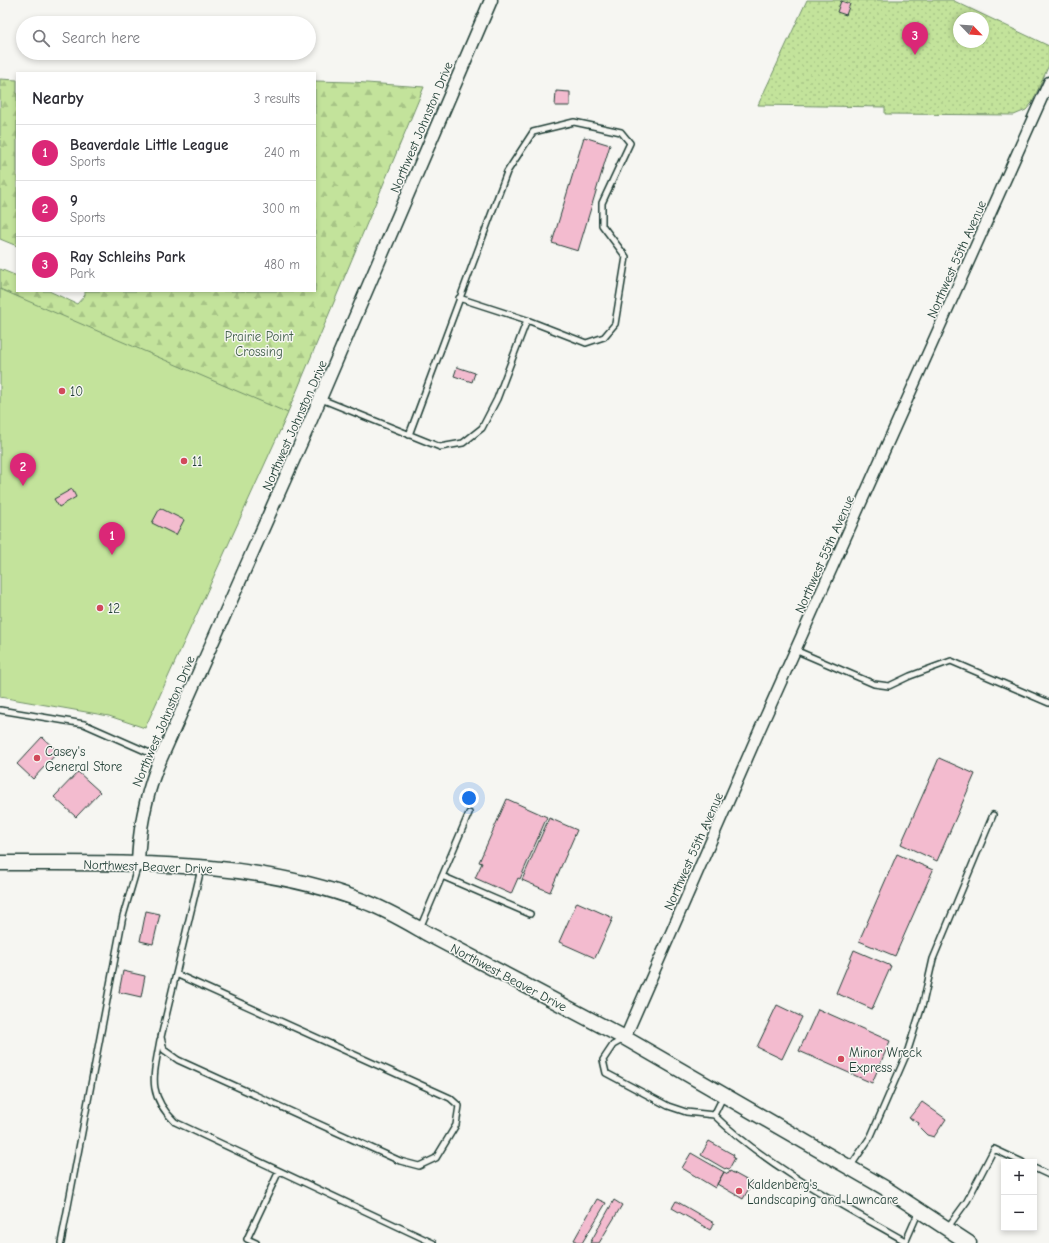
<!DOCTYPE html>
<html lang="en">
<head>
<meta charset="utf-8">
<style>
  :root { --surface:#fff; --page:#f2f2f3; --text:#2b2b33; --muted:#7c7c81; --line:#e1e1e2; --accent:#db2777 }
  body { margin:0; font-family:"Comic Neue",sans-serif; background:var(--page); color:var(--text) }
  .controls { position:absolute; right:12px; bottom:12px; display:grid; overflow:hidden; border-radius:0px; box-shadow:0 2px 6px #0003 }
  .controls button { width:36px; height:36px; display:grid; place-items:center; padding:0; border:0; border-bottom:1px solid var(--line); background:var(--surface); color:var(--text); font:20px sans-serif }
  .compass { position:absolute; left:953px; top:12px; width:36px; height:36px; border-radius:50%; background:var(--surface); box-shadow:0 2px 6px #0003; rotate:115deg }
  .you { position:absolute; left:469px; top:798px; width:14px; height:14px; margin:-10px; border:3px solid #fff; border-radius:50%; background:#1a73e8; box-shadow:0 0 0 6px #1a73e833 }
  .badge { display:grid; place-items:center; width:26px; height:26px; border-radius:50%; background:var(--accent); color:#fff; font-size:13px; font-weight:700 }
  .pin { position:absolute; translate:-50% -33px; filter:drop-shadow(0 1px 2px #0008) }
  .pin::after { content:''; position:absolute; top:21px; width:14px; height:12px; background:inherit; clip-path:polygon(0 0,100% 0,50% 100%) }
  .list { margin:0; padding:0; list-style:none }
  h2 { display:flex; justify-content:space-between; align-items:center; height:52px; margin:0; padding:0 16px; font-size:17px }
  h2 small { font-size:13px; font-weight:400; color:var(--muted) }
  .list li { display:grid; grid-template-columns:26px 1fr auto; gap:12px; align-items:center; box-sizing:border-box; height:56px; padding:0 16px; border-top:1px solid var(--line) }
  .list b { display:block; font-size:15px; white-space:nowrap }
  .list p { margin:0; font-size:13px; white-space:nowrap; color:var(--muted) }
  .list em { font-size:13px; font-style:normal; color:var(--muted) }
  .icon { flex:none; width:22px; height:22px; fill:none; stroke:currentColor; stroke-width:2; stroke-linecap:round; stroke-linejoin:round }
  .map { position:relative; flex:none; width:1049px; height:1243px; overflow:hidden }
  .search { position:absolute; background:var(--surface); box-shadow:0 2px 6px #0003; left:16px; top:16px; width:300px; height:44px; display:flex; align-items:center; gap:10px; box-sizing:border-box; padding:0 14px; border-radius:22px; color:var(--muted); font-size:15px }
  .panel { position:absolute; background:var(--surface); box-shadow:0 2px 6px #0003; left:16px; top:72px; width:300px; height:220px; border-radius:0px }
  .map>svg:first-child { display:block }
</style>
</head>
<body>
<div class="map">
<svg width="1049" height="1243" viewBox="0 0 1049 1243">
  <defs>
    <pattern id="grass-dots" width="8" height="8" patternUnits="userSpaceOnUse"><rect width="8" height="8" fill="#c3e39b"/><path d="M2 2h.1M6 6h.1" fill="none" stroke="#a7c486" stroke-width="1.8" stroke-linecap="round"/></pattern>
    <pattern id="forest-firs" width="22" height="20" patternUnits="userSpaceOnUse"><rect width="22" height="20" fill="#c3e39b"/><path d="M5 1l3.5 6h-7zM16 11l3.5 6h-7z" fill="#a7c486"/></pattern>
  </defs>
  <rect width="100%" height="100%" fill="#f6f6f2"/>
  <filter id="ink" filterUnits="userSpaceOnUse"><feTurbulence type="fractalNoise" baseFrequency=".025" numOctaves="2"/><feDisplacementMap in="SourceGraphic" scale="8" xChannelSelector="R" yChannelSelector="G"/><feConvolveMatrix kernelMatrix="1 2 1 2 8 2 1 2 1" color-interpolation-filters="sRGB"/></filter>
  <g filter="url(#ink)">
    <path fill="url(#grass-dots)" stroke="#719068" fill-rule="evenodd" d="M807,0H952L1049,46V65L1032,103L1026,110L1014,115L885,114V107L758,105ZM959,18H983V42H959Z"/>
    <path fill="url(#forest-firs)" stroke="#719068" d="M0,79L17,80V246L0,239Z
      M315,81L352,82L424,87L280,431L0,297V269L17,276V291H49L77,304L85,295V291H315Z"/>
    <path fill="#c3e39b" stroke="#719068" d="M0,289L288,413L145,728L109,716L0,697Z"/>
    <path fill="#f3bbcf" stroke="#1f3d34" d="M841,1L850,4L846,15L837,12Z
      M556,91L570,92V106H555Z
      M584,137L610,145L578,251L552,243Z
      M457,367L475,373L472,382L454,376Z
      M72,489L76,497L59,507L54,499Z
      M160,508L184,520L176,535L152,523Z
      M42,737L58,752L33,779L17,764Z
      M939,758L975,774L937,861L901,844Z
      M78,772L100,792L76,817L54,797Z
      M507,799L547,817L520,879L518,878L511,894L475,878L482,863L479,862Z
      M549,818L577,830L550,892L522,880Z
      M897,854L933,870L895,956L859,941Z
      M577,902L613,918L595,958L559,942Z
      M146,911L160,914L153,944L140,941Z
      M854,950L891,966L872,1009L836,993Z
      M123,971L145,976L141,997L119,992Z
      M777,1005L802,1017L782,1059L757,1047Z
      M818,1009L890,1041L872,1083L799,1051Z
      M922,1102L946,1119L934,1137L927,1135L918,1126L919,1123L909,1118Z
      M709,1141L734,1155L733,1157L735,1158L729,1169L726,1168L725,1169L701,1155Z
      M691,1153L724,1172L715,1188L682,1168Z
      M730,1171L752,1183L743,1199L717,1184L724,1172L728,1174Z
      M597,1199L606,1203L582,1243H579L574,1240Z
      M614,1200L622,1205L599,1243H590Z
      M676,1201L714,1223L710,1230L672,1208Z"/>
    <g fill="none" stroke-linecap="round" stroke-linejoin="round">
      <g stroke="#1f3d34" stroke-width="8">
        <path id="service" d="M459,298L527,320
          M321,399L440,447L463,443L482,428L497,399L527,320L586,343L604,337L615,324L626,257L602,225V203L630,143L621,132L574,122L533,132L507,172L409,435
          M795,650L874,684L889,686L910,676L951,661L1049,703
          M0,710L84,724L161,758
          M442,876L530,914
          M420,928L469,813
          M176,974L450,1098L459,1106L456,1125L436,1158L419,1166L400,1161L178,1060L164,1050L161,1037L201,869
          M160,1040C154,1075 146,1094 175,1122L433,1243
          M622,1040L613,1045L603,1060L606,1073L668,1106L686,1112L714,1115
          M723,1097L714,1115C766,1166 842,1205 905,1241
          M850,1167L871,1136L907,1053L923,1003L933,959L993,815
          M1034,1168L1049,1175
          M948,1227L967,1201L994,1149L1022,1162
          M61,1243L123,916L138,865
          M256,1243L247,1239L279,1171
          M905,1243L919,1211"/>
      </g>
      <g stroke="#1f3d34" stroke-width="13">
        <path id="minor" d="M625,1038L760,729L1049,82"/>
      </g>
      <g stroke="#1f3d34" stroke-width="15">
        <path id="tertiary" d="M138,864C139,829 145,799 157,767L307,429L491,0"/>
      </g>
      <g stroke="#1f3d34" stroke-width="17">
        <path id="secondary" d="M0,863C123,864 246,857 363,901C386,909 407,922 428,934L625,1038L885,1188L969,1243"/>
      </g>
      <use href="#service" stroke="#f6f6f2" stroke-width="5"/>
      <use href="#minor" stroke="#f6f6f2" stroke-width="10"/>
      <use href="#tertiary" stroke="#f6f6f2" stroke-width="12"/>
      <use href="#secondary" stroke="#f6f6f2" stroke-width="14"/>
    </g>
  </g>
  <g fill="#d1495b" stroke="#f6f6f2" stroke-width="1.5">
    <circle cx="62" cy="391" r="4"/>
    <circle cx="184" cy="461" r="4"/>
    <circle cx="100" cy="608" r="4"/>
    <circle cx="37" cy="758" r="4"/>
    <circle cx="841" cy="1059" r="4"/>
    <circle cx="739" cy="1191" r="4"/>
  </g>
  <g text-anchor="middle" stroke-width="3" stroke-linejoin="round" paint-order="stroke">
    <g font-size="13" fill="#1f3d34" stroke="#f6f6f2">
      <text transform="translate(421 127) rotate(-67)" y="5">Northwest Johnston Drive</text>
      <text transform="translate(956 259) rotate(-66)" y="5">Northwest 55th Avenue</text>
      <text transform="translate(294 425) rotate(-66)" y="5">Northwest Johnston Drive</text>
      <text transform="translate(824 554) rotate(-66)" y="5">Northwest 55th Avenue</text>
      <text transform="translate(163 721) rotate(-67)" y="5">Northwest Johnston Drive</text>
      <text transform="translate(693 851) rotate(-66)" y="5">Northwest 55th Avenue</text>
      <text transform="translate(148 866) rotate(2)" y="5">Northwest Beaver Drive</text>
      <text transform="translate(509 977) rotate(28)" y="5">Northwest Beaver Drive</text>
    </g>
    <g font-size="13" fill="#405e49" stroke="#f6f6f2">
      <text x="259" y="341">Prairie Point<tspan x="259" dy="15">Crossing</tspan></text>
    </g>
    <g font-size="13" fill="#1f3d34" stroke="#f6f6f2" text-anchor="start">
      <text x="70" y="396">10</text>
      <text x="192" y="466">11</text>
      <text x="108" y="613">12</text>
      <text x="45" y="756">Casey's<tspan x="45" dy="15">General Store</tspan></text>
      <text x="849" y="1057">Minor Wreck<tspan x="849" dy="15">Express</tspan></text>
      <text x="747" y="1189">Kaldenberg's<tspan x="747" dy="15">Landscaping and Lawncare</tspan></text>
    </g>
  </g>
</svg>
<div class="controls">
<button>+</button>
<button>−</button>
</div>
<svg class="compass" viewBox="-18 -18 36 36"><path d="M0-13l5 13h-10z" fill="#e53935"/><path d="M0 13l5-13h-10z" fill="#7c7c81"/></svg>
<div class="you"></div>
<div class="pin badge" style="left:112px;top:555px">1</div>
<div class="pin badge" style="left:23px;top:486px">2</div>
<div class="pin badge" style="left:915px;top:55px">3</div>
<div class="search"><svg class="icon" aria-label="search" viewBox="0 0 24 24"><circle cx="10" cy="10" r="6"/><path d="M15 15l6 6"/></svg>Search here</div>
<section class="panel">
<h2>Nearby<small>3 results</small></h2>
<ul class="list">
<li><span class="badge">1</span><div><b>Beaverdale Little League</b><p>Sports</p></div><em>240 m</em></li>
<li><span class="badge">2</span><div><b>9</b><p>Sports</p></div><em>300 m</em></li>
<li><span class="badge">3</span><div><b>Ray Schleihs Park</b><p>Park</p></div><em>480 m</em></li>
</ul>
</section>
</div>
</body>
</html>
